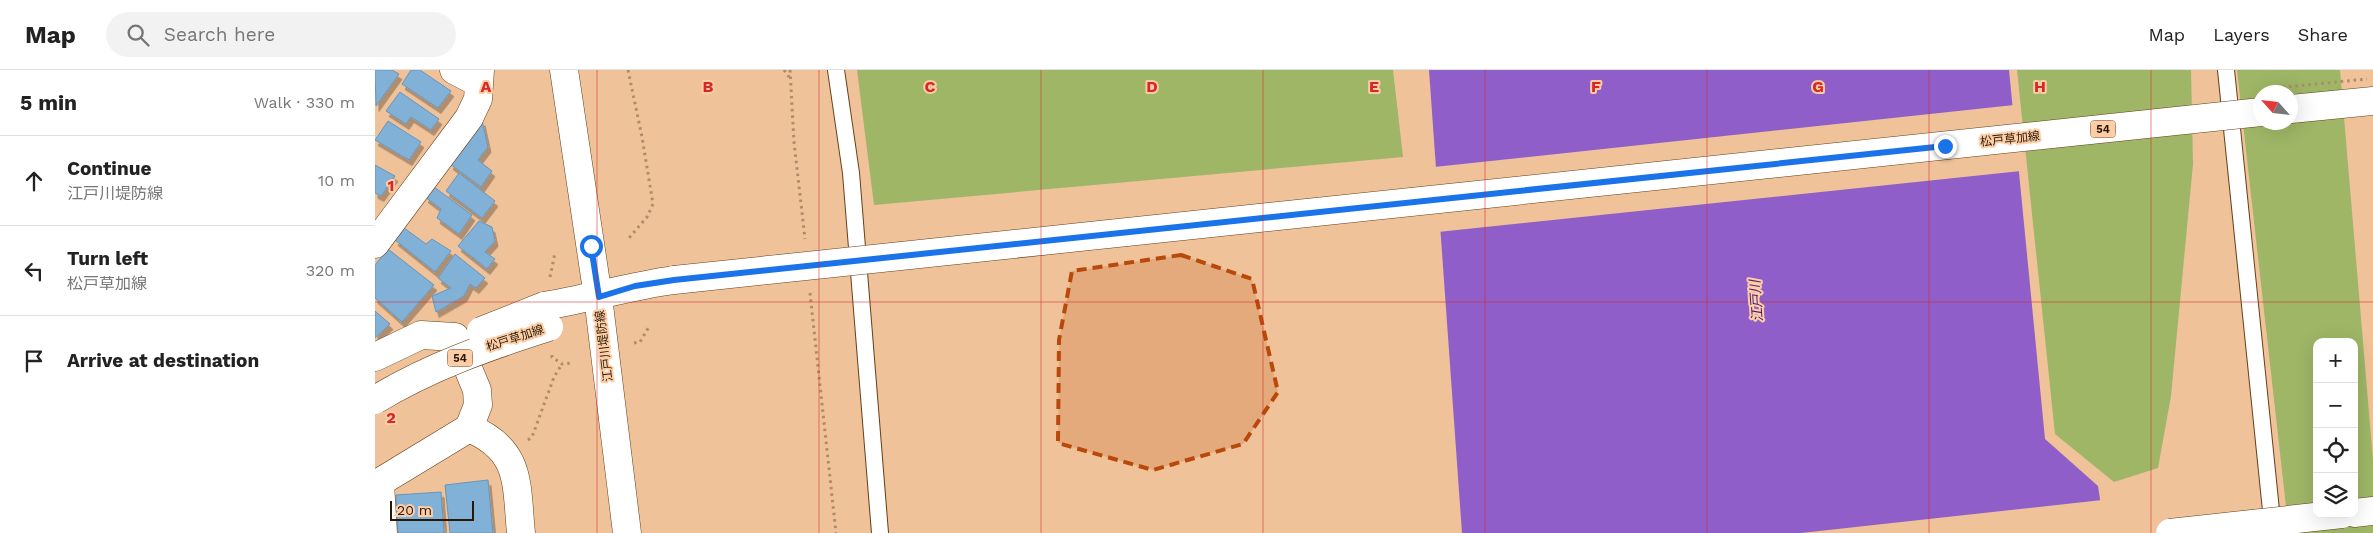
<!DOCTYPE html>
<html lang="en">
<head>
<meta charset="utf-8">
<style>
  :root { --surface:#fff; --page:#f2f2f2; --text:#222; --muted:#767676; --line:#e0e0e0 }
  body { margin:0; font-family:"Work Sans","Noto Sans JP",sans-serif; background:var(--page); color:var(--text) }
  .controls { position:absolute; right:15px; bottom:15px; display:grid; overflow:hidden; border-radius:10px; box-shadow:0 5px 20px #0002 }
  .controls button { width:45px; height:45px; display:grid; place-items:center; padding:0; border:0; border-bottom:1px solid var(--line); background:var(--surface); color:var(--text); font:25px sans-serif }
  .compass { position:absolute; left:1878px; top:15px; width:45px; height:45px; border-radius:50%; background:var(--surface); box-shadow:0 5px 20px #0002; rotate:297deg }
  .scale { position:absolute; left:15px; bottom:12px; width:84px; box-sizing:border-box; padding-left:5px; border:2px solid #281808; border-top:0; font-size:14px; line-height:18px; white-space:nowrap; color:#281808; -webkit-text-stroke:4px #fdcea6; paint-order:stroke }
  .stop { position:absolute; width:15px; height:15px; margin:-11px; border:4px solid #1a73e8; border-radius:50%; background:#fff }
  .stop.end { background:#1a73e8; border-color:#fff; box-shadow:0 1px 5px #0008 }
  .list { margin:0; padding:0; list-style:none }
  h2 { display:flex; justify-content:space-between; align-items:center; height:65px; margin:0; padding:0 20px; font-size:21px }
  h2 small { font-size:16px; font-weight:400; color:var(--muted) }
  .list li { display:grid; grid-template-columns:32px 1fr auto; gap:15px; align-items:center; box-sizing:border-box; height:90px; padding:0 20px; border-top:1px solid var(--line) }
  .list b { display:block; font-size:19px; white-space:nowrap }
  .list p { margin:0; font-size:16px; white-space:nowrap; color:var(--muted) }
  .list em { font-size:16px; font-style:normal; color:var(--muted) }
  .icon { flex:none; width:28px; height:28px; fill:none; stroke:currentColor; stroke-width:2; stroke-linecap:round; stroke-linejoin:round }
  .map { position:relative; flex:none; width:1998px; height:463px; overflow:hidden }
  header { display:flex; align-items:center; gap:30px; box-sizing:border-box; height:70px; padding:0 25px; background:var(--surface); border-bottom:1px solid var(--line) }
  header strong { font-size:24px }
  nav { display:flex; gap:28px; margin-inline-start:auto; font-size:18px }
  .search { width:350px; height:45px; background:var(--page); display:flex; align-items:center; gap:12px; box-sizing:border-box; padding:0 18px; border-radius:28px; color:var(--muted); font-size:19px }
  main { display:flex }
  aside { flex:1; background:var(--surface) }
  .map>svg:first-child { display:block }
</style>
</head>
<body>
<header>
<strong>Map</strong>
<div class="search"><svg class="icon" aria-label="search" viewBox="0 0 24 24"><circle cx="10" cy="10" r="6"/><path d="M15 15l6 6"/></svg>Search here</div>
<nav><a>Map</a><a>Layers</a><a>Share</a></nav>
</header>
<main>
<aside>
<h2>5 min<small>Walk · 330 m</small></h2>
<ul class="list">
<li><svg class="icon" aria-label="ahead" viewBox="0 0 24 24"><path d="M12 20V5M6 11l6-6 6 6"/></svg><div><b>Continue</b><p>江戸川堤防線</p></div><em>10 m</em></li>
<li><svg class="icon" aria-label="left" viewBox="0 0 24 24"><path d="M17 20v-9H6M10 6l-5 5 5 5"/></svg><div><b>Turn left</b><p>松戸草加線</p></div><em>320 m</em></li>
<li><svg class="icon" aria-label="arrive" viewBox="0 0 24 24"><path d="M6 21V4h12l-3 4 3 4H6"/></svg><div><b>Arrive at destination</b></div></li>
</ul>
</aside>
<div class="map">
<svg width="1998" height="463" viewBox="0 0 1998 463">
  <defs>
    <filter id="shadow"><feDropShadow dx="3" dy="5.5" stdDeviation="0" flood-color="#0004"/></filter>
  </defs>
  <rect width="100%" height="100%" fill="#efc299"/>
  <path fill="#9eb666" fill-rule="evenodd" d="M482,0H1018L1028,87L499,135Z
    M1642,0H1816L1818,94L1796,326L1783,398L1739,412L1680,364Z
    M1862,0H1965L1998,390V463H1914ZM1886,22H1916V52H1886ZM1942,272H1979V444H1942Z"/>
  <path fill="#8f5ec8" d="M1054,0H1634L1670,369L1723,416L1730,463H1087Z"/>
  <path fill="#efc299" d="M1639,35L1646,101L1063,162L1059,97Z
    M1727,430L1732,463H1426Z"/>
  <path fill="#81b1d7" stroke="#6795ba" filter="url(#shadow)" d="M0,0H17L24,4L1,36Z
    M36,0H45L76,21L63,38L27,14Z
    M25,22L64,49L56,60L36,47L31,54L11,41Z
    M107,50L113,77L103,90L117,101L106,117L75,94Z
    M13,51L46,72L34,90L0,70Z
    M0,95L20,106L6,126L0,123Z
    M84,103L120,131L107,148L71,121Z
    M59,117L97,145L84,164L62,148L66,139L50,127Z
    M104,151L117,157L120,171L110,182L120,189L112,199L83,176Z
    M29,158L51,174L57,169L76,181L60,202L20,170Z
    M13,179L59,215L27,252L0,228V195Z
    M80,184L110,208L101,218L95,214L89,226L61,242L57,226L76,218L63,208Z
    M0,241L15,254L0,268Z
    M113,410L118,463H75L70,415Z
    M66,422L69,463H23L21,425Z"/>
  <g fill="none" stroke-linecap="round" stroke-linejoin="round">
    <g stroke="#653f18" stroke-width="18">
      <path id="service" d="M461,0L476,103L505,463
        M1851,0L1898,460"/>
    </g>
    <g stroke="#653f18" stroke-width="29">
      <path id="minor" d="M79,0L104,13
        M0,174L94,48L103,29L105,0
        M0,287L46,265L80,267L102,320L103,335L94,358L0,415
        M94,358C147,380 141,414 146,463
        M5,413L8,463"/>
    </g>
    <g stroke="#653f18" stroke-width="29">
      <path id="secondary" d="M189,0L223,227L252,463"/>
    </g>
    <g stroke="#653f18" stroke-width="29">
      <path id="primary" d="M1916,39L1998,31
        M169,236C213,229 255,216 299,210"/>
    </g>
    <g stroke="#653f18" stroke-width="29">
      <path id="trunk" d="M1979,443L1998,441"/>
    </g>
    <path stroke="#af8b6a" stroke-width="3" stroke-dasharray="2.5 4" stroke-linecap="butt" d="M253,0L267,67L278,134L272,147L254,168
      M409,0L414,7
      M415,0L419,72L430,169
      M175,207L180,183
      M435,223L461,463
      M259,273L265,272L275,255
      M177,285V287L187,294L198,293
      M153,370L157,367L179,307L187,294"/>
    <use href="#service" stroke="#fff" stroke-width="16"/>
    <use href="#minor" stroke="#fff" stroke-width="28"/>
    <use href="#secondary" stroke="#fff" stroke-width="28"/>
    <use href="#primary" stroke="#fff" stroke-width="28"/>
    <use href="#trunk" stroke="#fff" stroke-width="28"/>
    <g stroke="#653f18" stroke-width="29" stroke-linecap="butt">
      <path id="primary-bridge" d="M299,210L1886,42
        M106,261L169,236
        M0,330C54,297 114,276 174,257"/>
    </g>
    <g stroke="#653f18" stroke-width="29" stroke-linecap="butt">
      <path id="trunk-bridge" d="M1795,463L1967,444"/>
    </g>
    <path stroke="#af8b6a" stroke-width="3" stroke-dasharray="2.5 4" stroke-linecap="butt" d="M1901,18L1992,9"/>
    <use href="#primary-bridge" stroke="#fff" stroke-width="28"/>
    <use href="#trunk-bridge" stroke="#fff" stroke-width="28"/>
  </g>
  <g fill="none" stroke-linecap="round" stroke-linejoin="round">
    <path stroke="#1a73e8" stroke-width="6" d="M216,176L224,227L260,216L299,210L1570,76"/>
  </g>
  <path fill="#b8490b" fill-opacity="0.2" stroke="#b8490b" stroke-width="4" stroke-dasharray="10 6" stroke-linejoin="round" d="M806,185L877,209L903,322L868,374L778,400L683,373L684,270L697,201Z"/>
  <path fill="none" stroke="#d62828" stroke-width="1" stroke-opacity="0.55" d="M222,0V463M444,0V463M666,0V463M888,0V463M1110,0V463M1332,0V463M1554,0V463M1776,0V463M0,232H1998"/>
  <g text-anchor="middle" stroke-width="4" stroke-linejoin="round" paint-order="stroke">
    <g fill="#fdcea6" stroke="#684f37" stroke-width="1">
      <rect x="1715.5" y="50.5" width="25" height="17" rx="4"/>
      <rect x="72.5" y="279.5" width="25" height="17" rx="4"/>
    </g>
    <g font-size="11" font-weight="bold" fill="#281808">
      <text x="1728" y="63">54</text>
      <text x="85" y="292">54</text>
    </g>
    <g font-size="12" fill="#281808" stroke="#fdcea6">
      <text transform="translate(1635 69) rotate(-6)" y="4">松戸草加線</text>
      <text transform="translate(140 268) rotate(-18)" y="4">松戸草加線</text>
      <text transform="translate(229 276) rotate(-97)" y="4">江戸川堤防線</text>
    </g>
    <g font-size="14" font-style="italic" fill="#4c197a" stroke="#fdcea6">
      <text transform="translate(1381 231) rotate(-94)" y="5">江戸川</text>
    </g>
  </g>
  <g font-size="16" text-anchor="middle" font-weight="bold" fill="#d62828" stroke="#fdcea6" stroke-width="4" stroke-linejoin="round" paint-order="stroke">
    <text x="111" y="22">A</text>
    <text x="333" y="22">B</text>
    <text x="555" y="22">C</text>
    <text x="777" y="22">D</text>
    <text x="999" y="22">E</text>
    <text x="1221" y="22">F</text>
    <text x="1443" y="22">G</text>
    <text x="1665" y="22">H</text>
    <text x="16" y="121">1</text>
    <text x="16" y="353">2</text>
  </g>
</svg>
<div class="controls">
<button>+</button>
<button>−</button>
<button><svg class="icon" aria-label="locate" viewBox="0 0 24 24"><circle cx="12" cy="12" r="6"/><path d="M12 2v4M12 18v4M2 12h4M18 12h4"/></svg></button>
<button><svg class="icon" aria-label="layers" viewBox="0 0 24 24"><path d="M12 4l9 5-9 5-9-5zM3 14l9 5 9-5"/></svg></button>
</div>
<svg class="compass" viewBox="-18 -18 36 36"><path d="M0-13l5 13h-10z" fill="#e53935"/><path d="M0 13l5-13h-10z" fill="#767676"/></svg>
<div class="scale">20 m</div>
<div class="stop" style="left:216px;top:176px"></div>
<div class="stop end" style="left:1570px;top:76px"></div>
</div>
</main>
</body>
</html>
